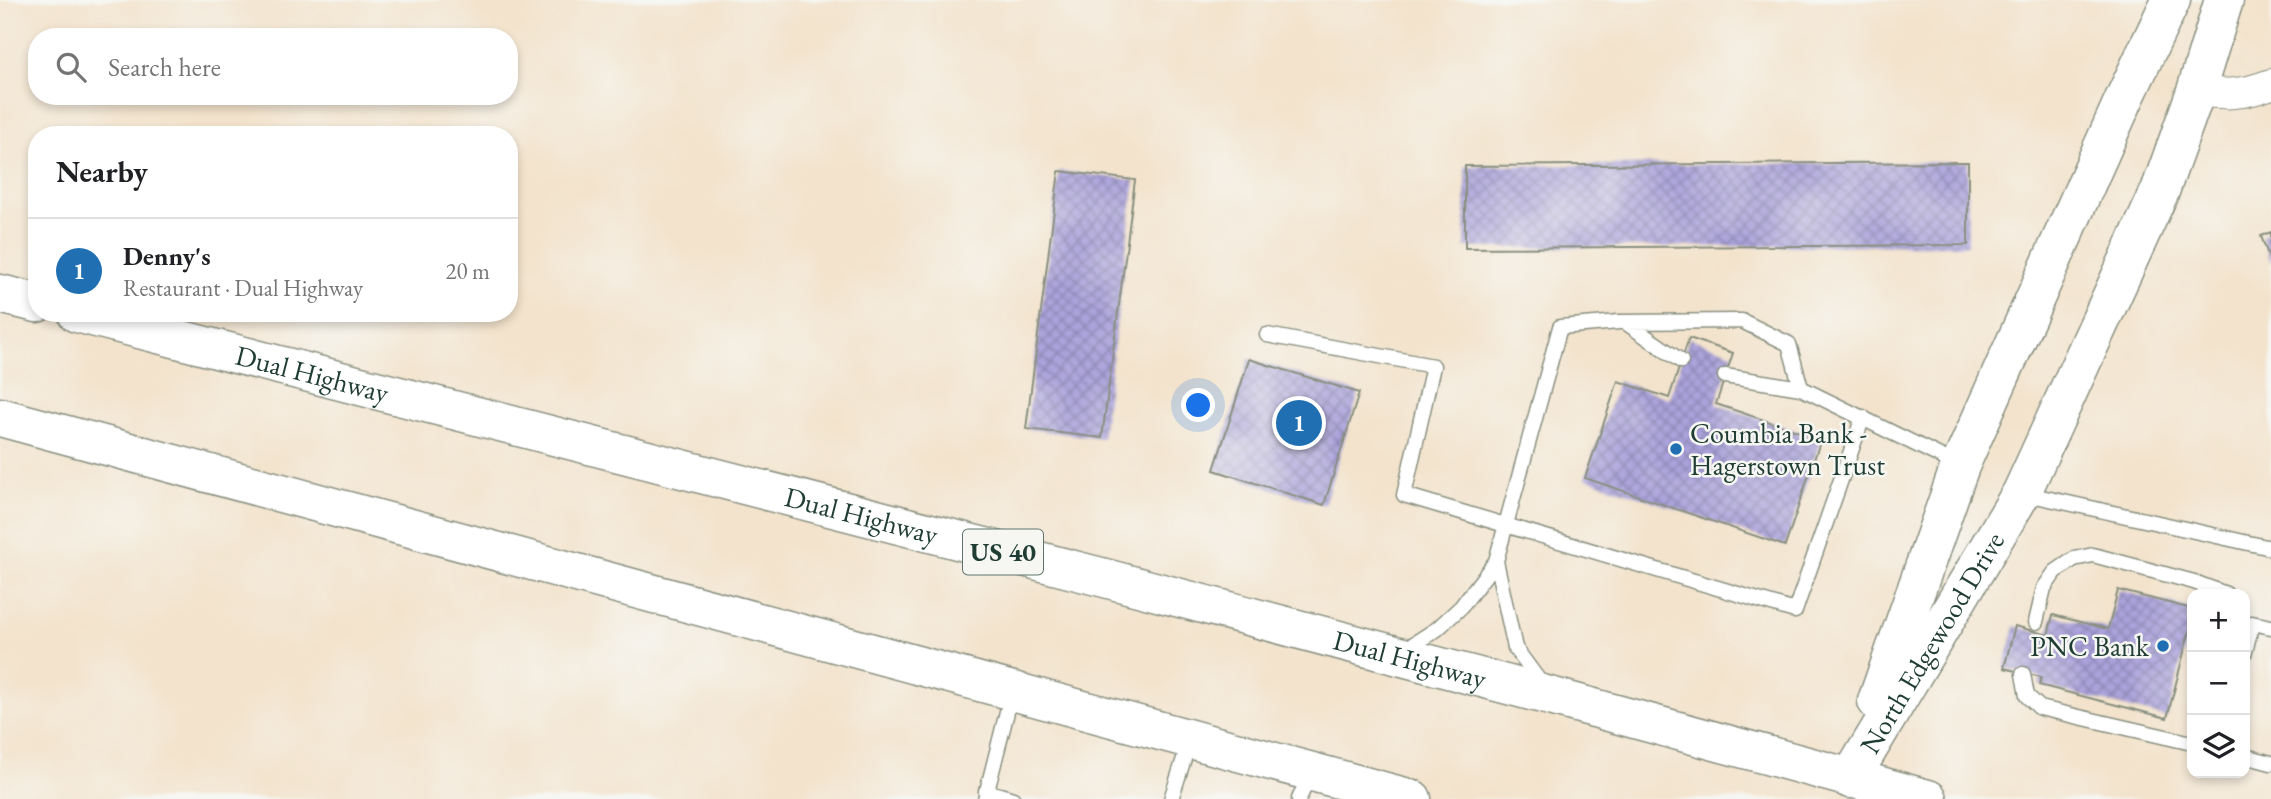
<!DOCTYPE html>
<html lang="en">
<head>
<meta charset="utf-8">
<style>
  :root { --surface:#fff; --page:#f2f2f2; --text:#202124; --muted:#757577; --line:#e0e0e0; --accent:#1f6fb2 }
  body { margin:0; font-family:"EB Garamond",serif; background:var(--page); color:var(--text) }
  .controls { position:absolute; right:21px; bottom:21px; display:grid; overflow:hidden; border-radius:14px; box-shadow:0 4px 10px #0003 }
  .controls button { width:63px; height:63px; display:grid; place-items:center; padding:0; border:0; border-bottom:2px solid var(--line); background:var(--surface); color:var(--text); font:35px sans-serif }
  .you { position:absolute; left:1199px; top:406px; width:24px; height:24px; margin:-18px; border:5px solid #fff; border-radius:50%; background:#1a73e8; box-shadow:0 0 0 10px #1a73e833 }
  .badge { display:grid; place-items:center; width:46px; height:46px; border-radius:50%; background:var(--accent); color:#fff; font-size:23px; font-weight:700 }
  .pin { position:absolute; translate:-50% -50%; border:4px solid #fff; box-shadow:0 2px 7px #0006 }
  .list { margin:0; padding:0; list-style:none }
  h2 { display:flex; justify-content:space-between; align-items:center; height:91px; margin:0; padding:0 28px; font-size:30px }
  h2 small { font-size:23px; font-weight:400; color:var(--muted) }
  .list li { display:grid; grid-template-columns:46px 1fr auto; gap:21px; align-items:center; box-sizing:border-box; height:105px; padding:0 28px; border-top:2px solid var(--line) }
  .list b { display:block; font-size:26px; white-space:nowrap }
  .list p { margin:0; font-size:23px; white-space:nowrap; color:var(--muted) }
  .list em { font-size:23px; font-style:normal; color:var(--muted) }
  .icon { flex:none; width:38px; height:38px; fill:none; stroke:currentColor; stroke-width:2; stroke-linecap:round; stroke-linejoin:round }
  .map { position:relative; flex:none; width:2271px; height:799px; overflow:hidden }
  .search { position:absolute; background:var(--surface); box-shadow:0 4px 10px #0003; left:28px; top:28px; width:490px; height:77px; display:flex; align-items:center; gap:18px; box-sizing:border-box; padding:0 24px; border-radius:28px; color:var(--muted); font-size:26px }
  .panel { position:absolute; background:var(--surface); box-shadow:0 4px 10px #0003; left:28px; top:126px; width:490px; height:196px; border-radius:28px }
  .map>svg:first-child { display:block }
</style>
</head>
<body>
<div class="map">
<svg width="2271" height="799" viewBox="0 0 2271 799">
  <defs>
    <pattern id="building-cross-hatch" width="8" height="8" patternUnits="userSpaceOnUse" patternTransform="scale(1.75)"><rect width="8" height="8" fill="#aba3db"/><path d="M0 0l8 8M0 8l8-8" fill="none" stroke="#8b86b2"/></pattern>
  </defs>
  <rect width="100%" height="100%" fill="#f6f6f2"/>
  <filter id="ink" filterUnits="userSpaceOnUse"><feTurbulence type="fractalNoise" baseFrequency=".0143" numOctaves="2"/><feDisplacementMap in="SourceGraphic" scale="14" xChannelSelector="R" yChannelSelector="G"/><feConvolveMatrix kernelMatrix="1 2 1 2 8 2 1 2 1" color-interpolation-filters="sRGB"/></filter>
  <filter id="wash" filterUnits="userSpaceOnUse"><feTurbulence type="fractalNoise" baseFrequency=".00686" numOctaves="4" result="noise"/><feDisplacementMap in="SourceGraphic" scale="28" xChannelSelector="R" yChannelSelector="G"/><feGaussianBlur stdDeviation="1.57" result="paint"/><feColorMatrix in="noise" values="0 0 0 0 0 0 0 0 0 0 0 0 0 0 0 0 0 1.4 0 .05"/><feComposite in="paint" operator="in"/></filter>
  <g filter="url(#wash)">
    <rect width="100%" height="100%" fill="#f3e3cc"/>
    <g id="blocks">
      <path fill="url(#building-cross-hatch)" d="M1968,162V245L1465,248V166Z
        M1059,171L1135,180L1102,438L1026,429Z
        M2271,232V263L2261,236Z
        M1689,338L1733,353L1716,404L1821,439L1785,546L1585,478L1618,381L1669,398Z
        M1249,359L1359,393L1324,505L1214,470Z
        M2118,590L2192,609V621L2167,718L2039,685L2041,677L2004,668L2015,626L2048,635L2053,615L2108,629Z"/>
    </g>
  </g>
  <g filter="url(#ink)">
    <use href="#blocks" fill-opacity="0" stroke="#899080" stroke-width="2"/>
    <g fill="none" stroke-linecap="round" stroke-linejoin="round">
      <g stroke="#899080" stroke-width="17">
        <path id="service" d="M1625,322L1681,361
          M1267,335L1433,366L1404,495L1795,611L1863,417
          M1725,376L1801,388L1958,465
          M2023,493L2271,548
          M1496,561L1515,648L1543,686
          M2036,622L2044,588L2055,572L2074,559L2093,555L2194,582L2226,594
          M1403,651L1437,629L1461,607L1496,561L1560,327L1619,322L1742,321L1789,344L1801,388
          M2245,652L2252,623L2271,627
          M2023,674L2027,696L2040,708L2192,743
          M2245,756L2271,763
          M986,791L1013,799
          M985,799L1012,692
          M1171,799L1190,740
          M1299,799L1310,774"/>
      </g>
      <g stroke="#899080" stroke-width="32">
        <path id="minor" d="M2196,91C2226,95 2242,95 2271,84"/>
      </g>
      <g stroke="#899080" stroke-width="41">
        <g id="secondary">
          <path d="M1877,701L1960,466L2126,95L2171,0"/>
          <path id="s1" d="M1850,779L2022,492L2160,191L2196,91L2224,0"/>
        </g>
      </g>
      <g stroke="#899080" stroke-width="41">
        <g id="primary">
          <path d="M0,294L37,303"/>
          <path id="s2" d="M77,313L1101,577L1550,696L1928,799"/>
          <path d="M0,417L1412,799"/>
        </g>
      </g>
      <use href="#service" stroke="#fff" stroke-width="14"/>
      <use href="#minor" stroke="#fff" stroke-width="30"/>
      <use href="#secondary" stroke="#fff" stroke-width="38"/>
      <use href="#primary" stroke="#fff" stroke-width="38"/>
    </g>
  </g>
  <g fill="#1f6fb2" stroke="#f6f6f2" stroke-width="2.5">
    <circle cx="1676" cy="449" r="7"/>
    <circle cx="2163" cy="646" r="7"/>
  </g>
  <g text-anchor="middle" stroke-width="5" stroke-linejoin="round" paint-order="stroke">
    <rect fill="#f6f6f2" stroke="#60746d" stroke-width="2" x="963" y="529.5" width="80" height="45" rx="5"/>
    <g font-size="26" font-weight="bold" fill="#1f3d34">
      <text x="1003" y="561">US 40</text>
    </g>
    <g font-size="28" fill="#1f3d34" stroke="#f6f6f2">
      <text dy="10" stroke="none"><textPath href="#s2" startOffset="243">Dual Highway</textPath></text>
      <text dy="10" stroke="none"><textPath href="#s2" startOffset="810">Dual Highway</textPath></text>
      <text dy="10" stroke="none"><textPath href="#s1" startOffset="159">North Edgewood Drive</textPath></text>
      <text dy="10" stroke="none"><textPath href="#s2" startOffset="1377">Dual Highway</textPath></text>
    </g>
    <g font-size="28" fill="#1f3d34" stroke="#f6f6f2" text-anchor="start">
      <text x="1690" y="443">Coumbia Bank -<tspan x="1690" dy="32">Hagerstown Trust</tspan></text>
      <text x="2149" y="656" text-anchor="end">PNC Bank</text>
    </g>
  </g>
</svg>
<div class="controls">
<button>+</button>
<button>−</button>
<button><svg class="icon" aria-label="layers" viewBox="0 0 24 24"><path d="M12 4l9 5-9 5-9-5zM3 14l9 5 9-5"/></svg></button>
</div>
<div class="you"></div>
<div class="pin badge" style="left:1299px;top:423px">1</div>
<div class="search"><svg class="icon" aria-label="search" viewBox="0 0 24 24"><circle cx="10" cy="10" r="6"/><path d="M15 15l6 6"/></svg>Search here</div>
<section class="panel">
<h2>Nearby<small></small></h2>
<ul class="list">
<li><span class="badge">1</span><div><b>Denny's</b><p>Restaurant · Dual Highway</p></div><em>20 m</em></li>
</ul>
</section>
</div>
</body>
</html>
